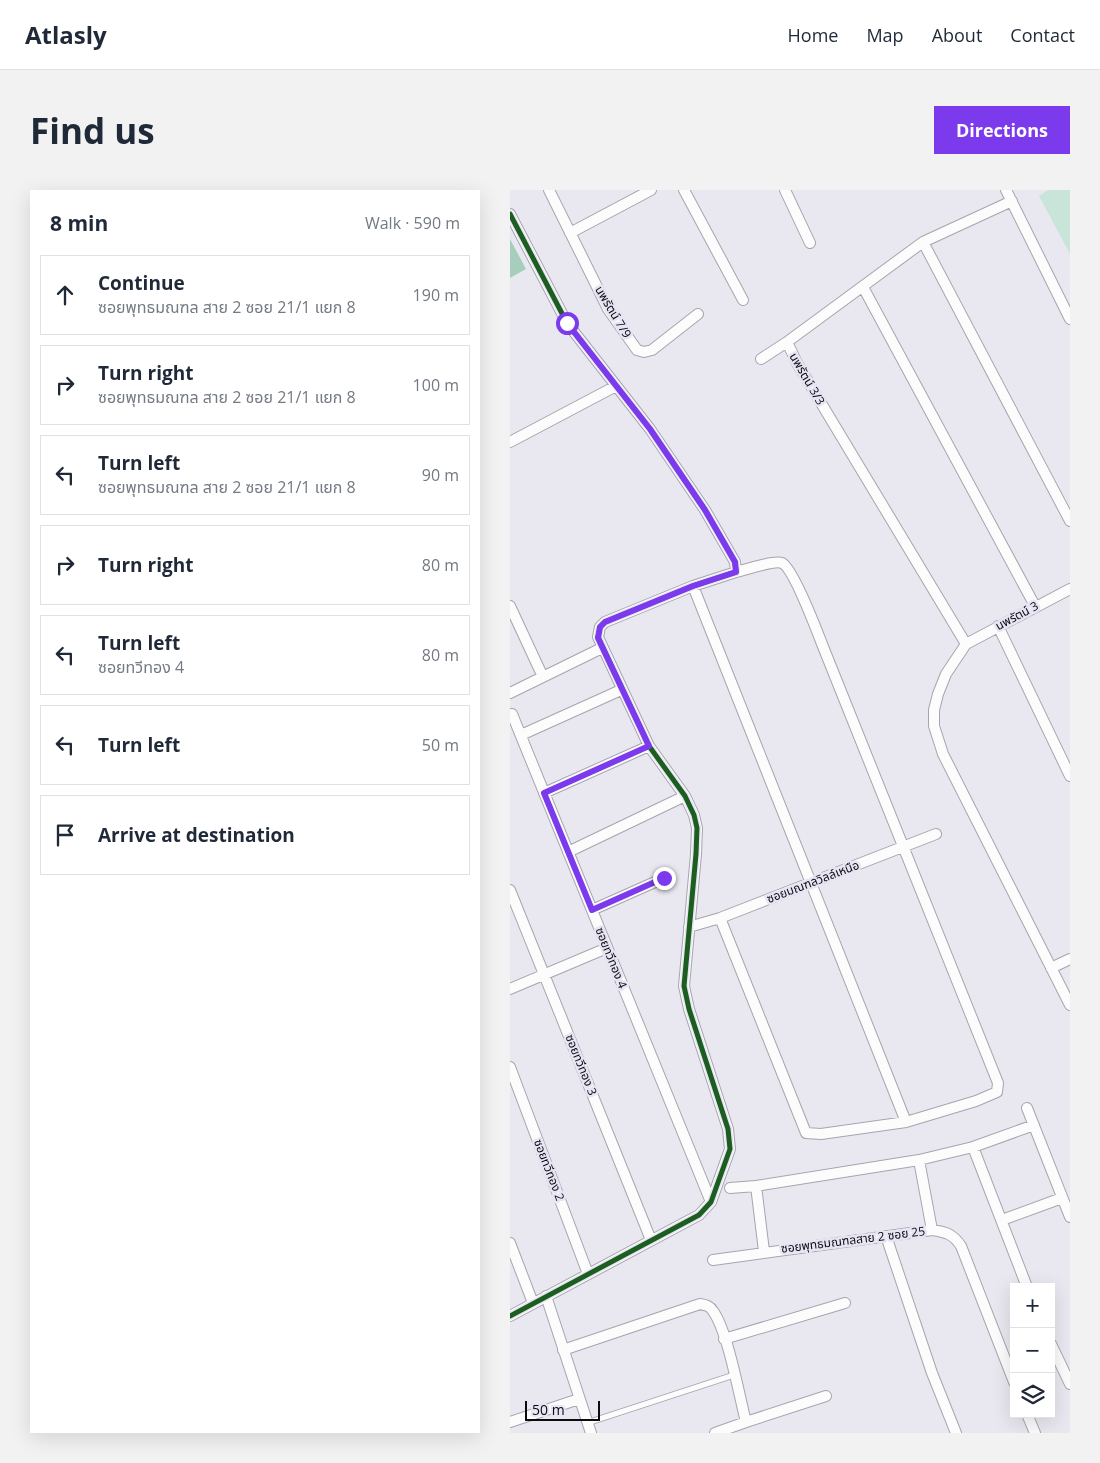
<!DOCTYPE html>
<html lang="en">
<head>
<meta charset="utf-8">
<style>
  :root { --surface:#fff; --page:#f2f2f3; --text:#1f2937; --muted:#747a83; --line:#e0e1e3; --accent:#7c3aed }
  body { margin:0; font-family:"Open Sans","Noto Sans Thai",sans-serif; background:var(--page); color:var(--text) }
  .controls { position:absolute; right:15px; bottom:15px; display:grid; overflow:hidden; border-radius:0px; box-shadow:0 5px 20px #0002 }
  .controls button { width:45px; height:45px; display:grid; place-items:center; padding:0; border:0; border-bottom:1px solid var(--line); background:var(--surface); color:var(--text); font:25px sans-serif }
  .scale { position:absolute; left:15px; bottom:12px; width:75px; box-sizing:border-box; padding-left:5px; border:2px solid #0c0b10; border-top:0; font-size:14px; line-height:18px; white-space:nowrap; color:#0c0b10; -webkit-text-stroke:4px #e7e4f3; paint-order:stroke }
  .stop { position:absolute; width:15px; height:15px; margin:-11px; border:4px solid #7c3aed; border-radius:50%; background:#fff }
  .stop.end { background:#7c3aed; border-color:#fff; box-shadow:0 1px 5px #0008 }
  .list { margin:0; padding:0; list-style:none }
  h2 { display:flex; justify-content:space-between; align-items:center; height:65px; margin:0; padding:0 20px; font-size:21px }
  h2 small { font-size:16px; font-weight:400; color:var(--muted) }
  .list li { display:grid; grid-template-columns:32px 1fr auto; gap:15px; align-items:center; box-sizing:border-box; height:80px; margin:0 10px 10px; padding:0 10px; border:1px solid var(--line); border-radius:0px }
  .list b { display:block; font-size:19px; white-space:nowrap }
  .list p { margin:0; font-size:16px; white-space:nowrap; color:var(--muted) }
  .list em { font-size:16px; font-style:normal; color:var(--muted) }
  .icon { flex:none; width:28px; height:28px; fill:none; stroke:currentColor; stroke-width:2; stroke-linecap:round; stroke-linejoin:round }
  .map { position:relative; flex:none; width:560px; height:1243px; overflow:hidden; border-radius:0px }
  header { display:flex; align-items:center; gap:30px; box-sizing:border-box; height:70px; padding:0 25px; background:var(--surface); border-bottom:1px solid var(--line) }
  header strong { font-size:24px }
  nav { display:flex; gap:28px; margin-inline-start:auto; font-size:18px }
  .intro { display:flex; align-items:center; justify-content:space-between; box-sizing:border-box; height:120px; padding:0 30px }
  h1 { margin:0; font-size:35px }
  .button { padding:12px 22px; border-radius:0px; background:var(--accent); color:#fff; font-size:18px; font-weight:700 }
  main { display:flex; gap:30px; padding:0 30px }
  aside { flex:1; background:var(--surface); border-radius:0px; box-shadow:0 5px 20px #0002 }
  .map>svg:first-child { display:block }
</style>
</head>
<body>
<header>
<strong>Atlasly</strong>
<nav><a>Home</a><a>Map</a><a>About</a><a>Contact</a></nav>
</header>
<div class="intro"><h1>Find us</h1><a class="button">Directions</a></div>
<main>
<aside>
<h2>8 min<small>Walk · 590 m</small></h2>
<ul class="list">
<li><svg class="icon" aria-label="ahead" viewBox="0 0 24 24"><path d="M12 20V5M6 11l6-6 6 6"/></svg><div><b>Continue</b><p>ซอยพุทธมณฑล สาย 2 ซอย 21/1 แยก 8</p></div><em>190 m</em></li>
<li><svg class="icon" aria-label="right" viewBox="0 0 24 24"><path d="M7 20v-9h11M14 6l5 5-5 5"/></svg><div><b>Turn right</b><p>ซอยพุทธมณฑล สาย 2 ซอย 21/1 แยก 8</p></div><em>100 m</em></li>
<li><svg class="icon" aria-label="left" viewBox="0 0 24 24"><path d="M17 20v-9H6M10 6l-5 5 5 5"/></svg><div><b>Turn left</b><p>ซอยพุทธมณฑล สาย 2 ซอย 21/1 แยก 8</p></div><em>90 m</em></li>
<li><svg class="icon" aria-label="right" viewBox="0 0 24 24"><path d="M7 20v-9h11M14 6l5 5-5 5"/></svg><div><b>Turn right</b></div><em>80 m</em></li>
<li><svg class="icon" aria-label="left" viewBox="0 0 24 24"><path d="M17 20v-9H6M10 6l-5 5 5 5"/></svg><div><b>Turn left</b><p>ซอยทวีทอง 4</p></div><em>80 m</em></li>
<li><svg class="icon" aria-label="left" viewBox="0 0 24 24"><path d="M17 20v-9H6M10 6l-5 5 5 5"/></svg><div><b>Turn left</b></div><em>50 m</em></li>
<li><svg class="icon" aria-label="arrive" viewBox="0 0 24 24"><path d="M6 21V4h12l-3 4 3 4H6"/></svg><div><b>Arrive at destination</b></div></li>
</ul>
</aside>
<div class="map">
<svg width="560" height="1243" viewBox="0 0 560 1243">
  <rect width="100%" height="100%" fill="#e9e8f0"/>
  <path fill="#c9e5d9" d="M538,0H560V64L529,6Z"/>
  <path fill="#a7cebd" d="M0,49L16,79L0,88Z"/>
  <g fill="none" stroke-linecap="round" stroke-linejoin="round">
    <g stroke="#a6a5ac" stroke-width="7">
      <path id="lane" d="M77,1233L224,1185"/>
    </g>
    <g stroke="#a6a5ac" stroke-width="12">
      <path id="street" d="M39,0L98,119L127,160L134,162L142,160L188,124
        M174,0L233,110
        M275,0L300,53
        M496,0L560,129
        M0,24L57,133L140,239L195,320L225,372L226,382L183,396L95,432L90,437L88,447L139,556L175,606L184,625L187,638L186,664L174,796L179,819L218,939L220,959L201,1012L189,1025L0,1126
        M60,43L141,0
        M413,52L560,331
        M353,97L525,416
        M251,169L277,152
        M0,252L106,196
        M183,396L396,932
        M560,399L456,454L436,484L428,504L424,520V536L433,564L560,815
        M0,416L33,487
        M488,436L560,586
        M456,454L287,173L277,152L413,52L502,11
        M0,503L92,458
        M2,524L201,1012
        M11,545L111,500
        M34,603L139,556
        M58,662L175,606
        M0,700L141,1050
        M82,720L154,688
        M210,728L296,943L311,944L396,932L466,911L487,902L488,893L312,454C307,441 283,378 272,373C265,370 234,380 226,382
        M179,737L210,728L426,644
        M541,778L560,769
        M0,799L97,758
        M0,877L78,1084
        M517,918L560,1027
        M409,970L422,1040
        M220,998L246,996
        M492,1030L552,1008
        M376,1046L422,1183L446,1243
        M0,1053L23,1113
        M254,1061L246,996L409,970L463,957
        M203,1070L422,1040C436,1042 443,1044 451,1056L504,1192
        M517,1097L463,957L524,935
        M36,1106L81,1243
        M214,1149L335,1113
        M541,1154L560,1194
        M53,1160L190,1114C196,1115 200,1116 203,1121C218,1142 229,1205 236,1232L316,1206
        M517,1224L525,1243
        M0,1232L69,1209
        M205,1243L236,1232"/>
    </g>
    <use href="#lane" stroke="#fcfcfd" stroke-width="5"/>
    <use href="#street" stroke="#fcfcfd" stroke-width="10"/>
    <g stroke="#e7e4f3" stroke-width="8">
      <path id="cycleway" d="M0,24L57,133L140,239L195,320L225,372L226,382L183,396L95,432L90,437L88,447L139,556L175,606L184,625L187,638L186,664L174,796L179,819L218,939L220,959L201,1012L189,1025L0,1126"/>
    </g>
    <use href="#cycleway" stroke="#1b5e20" stroke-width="5"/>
  </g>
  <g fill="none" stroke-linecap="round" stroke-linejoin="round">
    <path stroke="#7c3aed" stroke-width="6" d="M57,133L140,239L195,320L225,372L226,382L183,396L95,432L90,437L88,448L139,556L34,603L82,720L154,688"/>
  </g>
  <g text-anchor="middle" stroke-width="5" stroke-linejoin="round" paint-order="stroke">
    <g font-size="12" fill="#0c0b10" stroke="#e7e4f3">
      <text transform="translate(103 122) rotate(59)" y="4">นพรัตน์ 7/9</text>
      <text transform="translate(297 189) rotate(60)" y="4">นพรัตน์ 3/3</text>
      <text transform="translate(507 426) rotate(-28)" y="4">นพรัตน์ 3</text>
      <text transform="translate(303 692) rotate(-21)" y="4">ซอยมณฑลวิลล์เหนือ</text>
      <text transform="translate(101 768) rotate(68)" y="4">ซอยทวีทอง 4</text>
      <text transform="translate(71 875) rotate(68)" y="4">ซอยทวีทอง 3</text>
      <text transform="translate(39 980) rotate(69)" y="4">ซอยทวีทอง 2</text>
      <text transform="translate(343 1050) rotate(-7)" y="4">ซอยพุทธมณฑลสาย 2 ซอย 25</text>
    </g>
  </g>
</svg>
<div class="controls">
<button>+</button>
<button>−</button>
<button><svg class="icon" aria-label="layers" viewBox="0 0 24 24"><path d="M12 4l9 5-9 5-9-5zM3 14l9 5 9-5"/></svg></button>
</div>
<div class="scale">50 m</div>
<div class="stop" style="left:57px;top:133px"></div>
<div class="stop end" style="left:154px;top:688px"></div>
</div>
</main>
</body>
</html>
